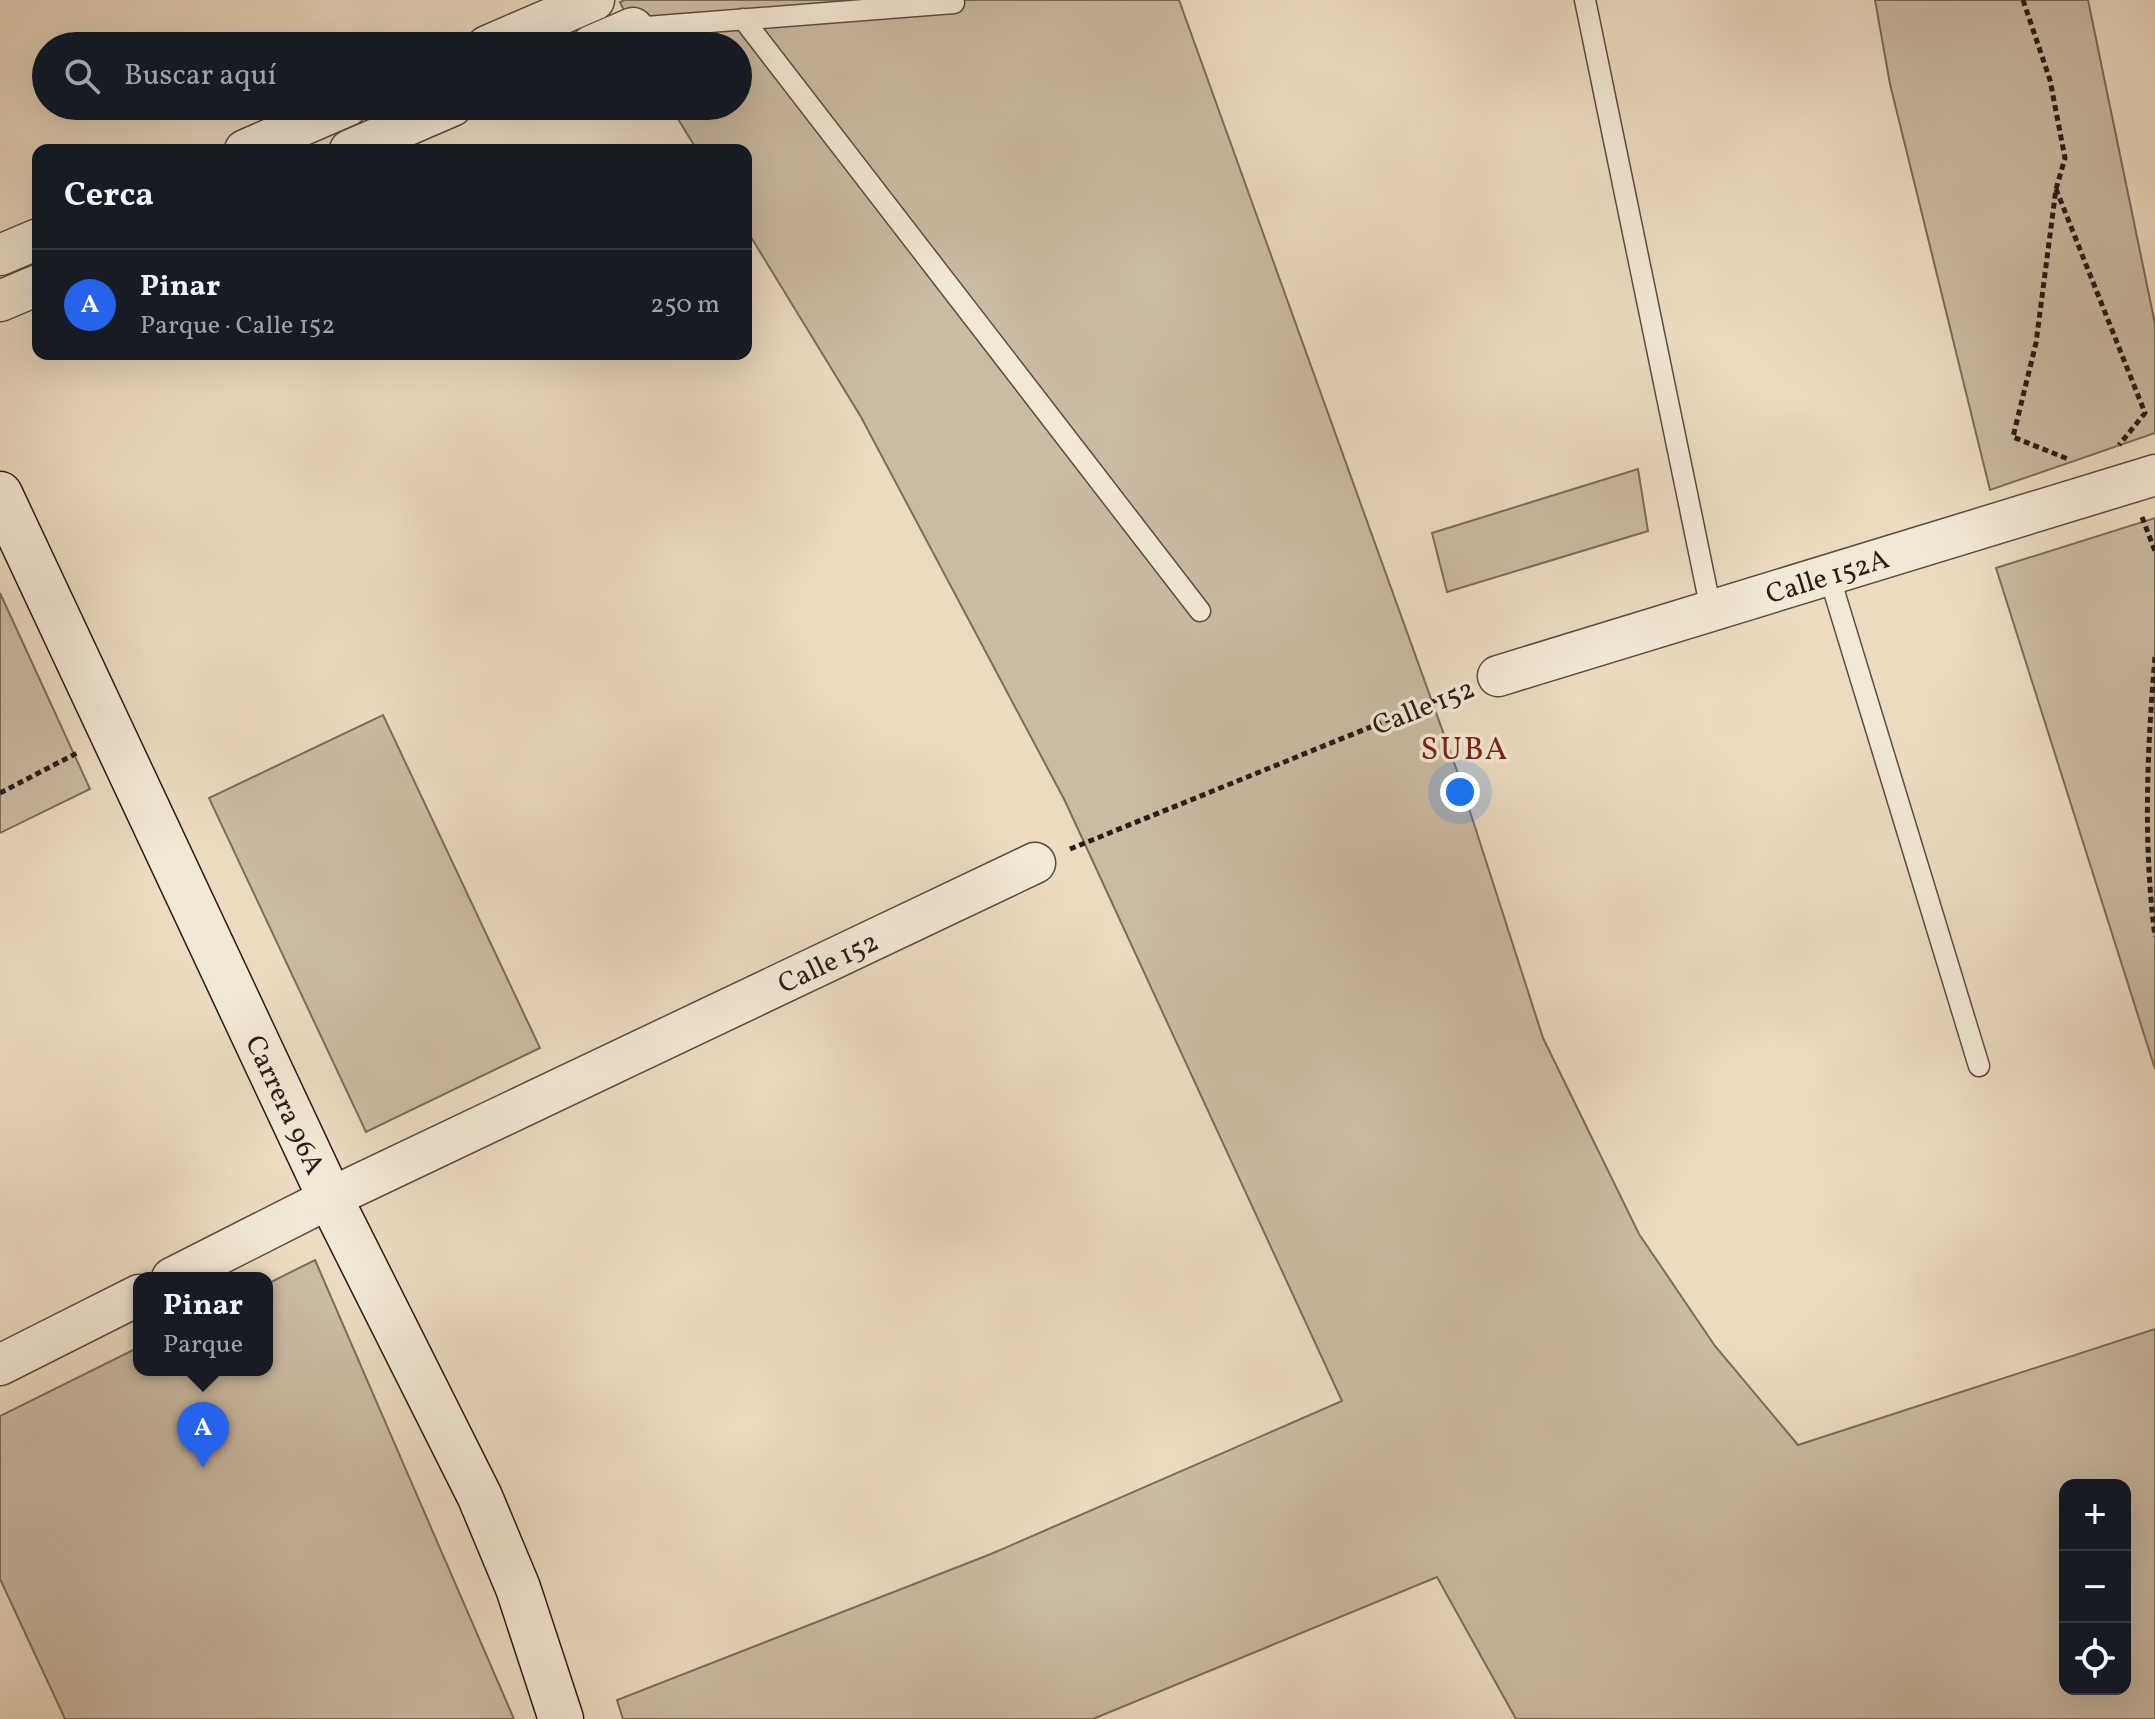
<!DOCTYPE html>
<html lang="es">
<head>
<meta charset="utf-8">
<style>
  :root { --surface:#171b24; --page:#20242c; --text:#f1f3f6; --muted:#9ea1a6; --line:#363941; --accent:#2563eb }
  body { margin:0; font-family:Vollkorn,serif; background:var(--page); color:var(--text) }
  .controls { position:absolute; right:24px; bottom:24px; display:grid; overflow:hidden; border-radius:16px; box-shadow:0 8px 32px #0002 }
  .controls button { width:72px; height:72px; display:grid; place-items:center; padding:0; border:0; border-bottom:2px solid var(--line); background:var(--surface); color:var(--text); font:40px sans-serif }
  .you { position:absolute; left:1460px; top:792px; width:28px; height:28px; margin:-20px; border:6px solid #fff; border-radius:50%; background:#1a73e8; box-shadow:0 0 0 12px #1a73e833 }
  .badge { display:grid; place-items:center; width:52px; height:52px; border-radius:50%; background:var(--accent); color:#fff; font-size:26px; font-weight:700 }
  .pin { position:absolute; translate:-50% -66px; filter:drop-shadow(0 2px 4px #0008) }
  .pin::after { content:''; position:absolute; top:42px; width:28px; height:24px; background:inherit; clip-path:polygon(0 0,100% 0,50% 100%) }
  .popup { position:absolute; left:133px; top:1272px; width:140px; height:104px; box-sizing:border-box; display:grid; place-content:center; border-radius:16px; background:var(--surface); filter:drop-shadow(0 2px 6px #0005); font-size:26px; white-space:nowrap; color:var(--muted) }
  .popup b { font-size:30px; color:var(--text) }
  .popup::after { content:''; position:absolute; left:50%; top:100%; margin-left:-16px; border:16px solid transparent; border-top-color:var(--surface) }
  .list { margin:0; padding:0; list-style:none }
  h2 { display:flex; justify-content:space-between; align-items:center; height:104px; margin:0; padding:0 32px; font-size:34px }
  h2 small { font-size:26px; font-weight:400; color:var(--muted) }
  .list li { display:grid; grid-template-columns:52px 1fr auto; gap:24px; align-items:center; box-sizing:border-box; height:112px; padding:0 32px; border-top:2px solid var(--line) }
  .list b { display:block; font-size:30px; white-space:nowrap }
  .list p { margin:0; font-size:26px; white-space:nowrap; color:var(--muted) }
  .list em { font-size:26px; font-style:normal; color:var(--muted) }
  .icon { flex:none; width:44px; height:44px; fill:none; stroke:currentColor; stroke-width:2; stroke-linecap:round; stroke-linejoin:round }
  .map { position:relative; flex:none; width:2155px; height:1719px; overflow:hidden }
  .search { position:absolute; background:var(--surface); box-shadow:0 8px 32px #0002; left:32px; top:32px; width:720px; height:88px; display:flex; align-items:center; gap:20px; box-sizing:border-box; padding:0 28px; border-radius:44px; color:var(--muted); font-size:30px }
  .panel { position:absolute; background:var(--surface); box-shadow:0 8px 32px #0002; left:32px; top:144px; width:720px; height:216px; border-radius:16px }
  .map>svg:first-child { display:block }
</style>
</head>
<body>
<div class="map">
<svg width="2155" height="1719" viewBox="0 0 2155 1719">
  <rect width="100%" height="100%" fill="#ebdbc0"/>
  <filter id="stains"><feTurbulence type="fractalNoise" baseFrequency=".0025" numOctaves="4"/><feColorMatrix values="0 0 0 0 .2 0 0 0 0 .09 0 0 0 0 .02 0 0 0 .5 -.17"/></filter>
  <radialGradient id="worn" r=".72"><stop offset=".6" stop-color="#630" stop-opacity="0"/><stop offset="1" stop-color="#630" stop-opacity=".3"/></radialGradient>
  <path fill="#cabba3" stroke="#7a6c5c" stroke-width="2" fill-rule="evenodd" d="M625,0H1179L1456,768L1543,1038L1639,1234L1715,1346L1798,1445L2155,1329V1719H1516L1437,1577L1093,1719H623L617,1700L991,1554L1342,1401L1065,801L861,417L746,229V150H697L670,106H738V46H640L620,2ZM2065,1485H2125V1689H2065Z
    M1875,0H2088L2155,324V433L1990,490L1890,84Z
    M1638,469L1648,531L1447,592L1432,533Z
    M2155,518V1069L1996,568Z
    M0,593L90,789L0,833Z
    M383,715L540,1048L366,1132L209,798Z
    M315,1260L514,1719H65L0,1579V1416L139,1347V1370H267V1284Z"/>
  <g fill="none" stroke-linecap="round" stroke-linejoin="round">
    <g stroke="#5a4c40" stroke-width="23">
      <path id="lane" d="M1585,0L1711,610
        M743,19L1200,611
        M633,28L954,3
        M1829,575L1979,1066"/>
    </g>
    <g stroke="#5a4c40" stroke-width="43">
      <g id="street">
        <path d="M487,46L594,0"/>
        <path d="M591,46L633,28"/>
        <path d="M245,150L347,106"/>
        <path d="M350,150L452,106"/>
        <path d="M0,255L38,239"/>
        <path d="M0,301L38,285"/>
        <path id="s1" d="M1498,676L2155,475"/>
        <path id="s2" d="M172,1278L330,1198L1035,863"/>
        <path d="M0,1365L139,1295"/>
      </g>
    </g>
    <g stroke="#2a1c16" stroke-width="47">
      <g id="secondary">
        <path id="s3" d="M0,494L330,1198L480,1497L518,1588L561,1719"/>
      </g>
    </g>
    <path stroke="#2a1c16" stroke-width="5" stroke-dasharray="6 4" stroke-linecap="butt" d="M2023,0L2050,80L2065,158L2056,189L2036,343L2013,437L2068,459
      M2056,189L2145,413L2119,445
      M2142,517L2155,551
      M2155,657C2147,750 2143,844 2155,937
      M0,793L77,753
      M1070,849L1464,689"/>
    <use href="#lane" stroke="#f2e8d6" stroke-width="20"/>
    <use href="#street" stroke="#f2e8d6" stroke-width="40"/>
    <use href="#secondary" stroke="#f2e8d6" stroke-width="44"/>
  </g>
  <g text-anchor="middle" stroke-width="7" stroke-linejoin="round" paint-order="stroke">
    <g font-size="28" fill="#2a1c16" stroke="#f2e8d6">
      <text dy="10" stroke="none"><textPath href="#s1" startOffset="344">Calle 152A</textPath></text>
      <text transform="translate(1423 706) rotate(-22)" y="10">Calle 152</text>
      <text dy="10" stroke="none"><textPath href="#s2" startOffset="728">Calle 152</textPath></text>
      <text dy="10" stroke="none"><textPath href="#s3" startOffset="674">Carrera 96A</textPath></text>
    </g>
    <g font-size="32" letter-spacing="2" fill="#7a1f14" stroke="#f2e8d6">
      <text x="1465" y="759">SUBA</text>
    </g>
  </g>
  <rect width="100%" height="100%" filter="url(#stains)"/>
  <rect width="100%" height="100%" fill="url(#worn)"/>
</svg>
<div class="controls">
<button>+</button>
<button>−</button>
<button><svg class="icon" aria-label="locate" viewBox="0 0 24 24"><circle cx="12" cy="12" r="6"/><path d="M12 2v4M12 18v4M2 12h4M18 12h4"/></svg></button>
</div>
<div class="you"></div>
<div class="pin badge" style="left:203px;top:1468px">A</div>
<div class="popup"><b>Pinar</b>Parque</div>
<div class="search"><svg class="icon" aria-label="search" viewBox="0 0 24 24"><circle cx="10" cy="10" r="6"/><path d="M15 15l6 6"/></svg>Buscar aquí</div>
<section class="panel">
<h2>Cerca<small></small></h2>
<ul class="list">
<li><span class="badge">A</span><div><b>Pinar</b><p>Parque · Calle 152</p></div><em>250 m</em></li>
</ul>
</section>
</div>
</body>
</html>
